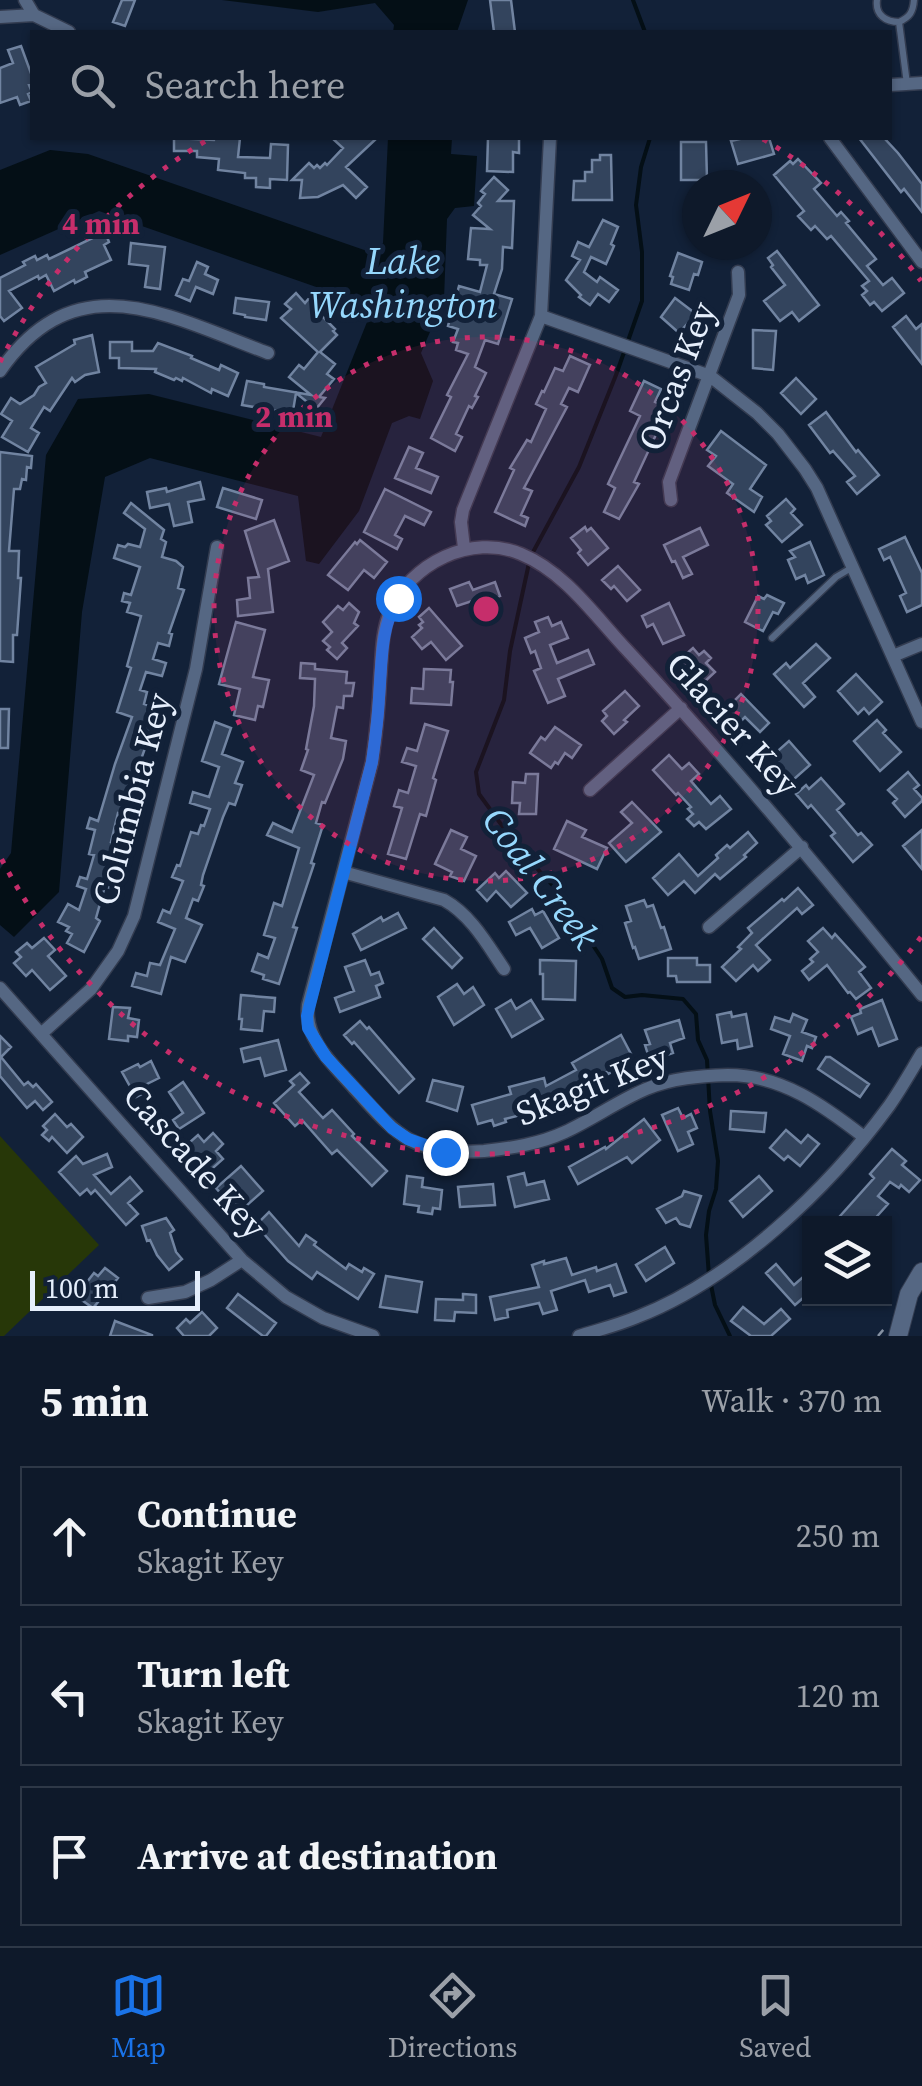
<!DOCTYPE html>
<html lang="en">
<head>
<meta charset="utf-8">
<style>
  :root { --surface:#0e192a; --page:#172232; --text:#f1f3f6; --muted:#9ba0a8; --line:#2e3847; --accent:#1a73e8 }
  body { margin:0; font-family:"Source Serif 4",serif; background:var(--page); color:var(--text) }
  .controls { position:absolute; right:30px; bottom:30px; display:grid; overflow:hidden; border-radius:0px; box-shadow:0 2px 8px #0004 }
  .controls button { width:90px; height:90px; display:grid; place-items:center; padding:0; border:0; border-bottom:2px solid var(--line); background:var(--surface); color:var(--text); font:50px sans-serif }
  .compass { position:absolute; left:682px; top:170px; width:90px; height:90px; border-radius:50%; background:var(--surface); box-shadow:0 2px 8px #0004; rotate:47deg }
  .scale { position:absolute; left:30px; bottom:25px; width:170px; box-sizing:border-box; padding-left:10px; border:5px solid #e6effc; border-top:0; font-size:28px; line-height:35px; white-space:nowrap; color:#e6effc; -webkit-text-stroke:8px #122138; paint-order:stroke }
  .stop { position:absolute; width:30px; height:30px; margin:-22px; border:8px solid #1a73e8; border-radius:50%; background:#fff }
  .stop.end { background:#1a73e8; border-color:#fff; box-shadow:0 2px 10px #0008 }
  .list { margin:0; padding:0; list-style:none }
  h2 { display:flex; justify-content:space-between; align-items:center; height:130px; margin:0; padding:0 40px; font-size:42px }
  h2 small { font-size:32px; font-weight:400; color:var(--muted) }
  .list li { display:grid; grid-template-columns:65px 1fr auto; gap:30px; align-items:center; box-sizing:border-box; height:140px; margin:0 20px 20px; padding:0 20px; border:2px solid var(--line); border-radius:0px }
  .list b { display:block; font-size:38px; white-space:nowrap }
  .list p { margin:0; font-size:32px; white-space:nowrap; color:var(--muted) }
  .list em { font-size:32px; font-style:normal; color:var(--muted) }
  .icon { flex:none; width:55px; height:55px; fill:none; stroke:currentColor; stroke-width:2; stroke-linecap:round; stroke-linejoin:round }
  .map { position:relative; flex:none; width:922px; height:1336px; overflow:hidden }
  .search { position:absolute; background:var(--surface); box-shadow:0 2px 8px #0004; left:30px; right:30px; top:30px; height:110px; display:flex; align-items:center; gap:25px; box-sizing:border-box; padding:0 35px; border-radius:0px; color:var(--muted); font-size:38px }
  .sheet { height:610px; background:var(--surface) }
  nav { display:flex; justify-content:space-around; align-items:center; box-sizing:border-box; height:140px; border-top:2px solid var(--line); background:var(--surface); font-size:28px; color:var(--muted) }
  nav a { display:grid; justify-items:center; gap:5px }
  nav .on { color:var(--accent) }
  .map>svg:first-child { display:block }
</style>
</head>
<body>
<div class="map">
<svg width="922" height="1336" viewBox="0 0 922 1336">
  <rect width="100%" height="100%" fill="#122138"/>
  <path fill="#273708" d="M0,1136L99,1245L4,1336H0Z"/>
  <path fill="#040f16" d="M222,0H468L457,32H393L394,25L375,3L318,12Z
    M388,138H452L451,154L477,156L474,206L455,208L447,219L444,299L421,353L433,381L420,419L409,416L392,423L359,511L319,564L306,561L298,496L150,458L105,477L82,612L59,892L14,937L0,925V869L11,853L46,455L78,399L149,394L321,437L369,317L362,303L99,211L0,255V170L50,150L88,154L370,252L383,243Z"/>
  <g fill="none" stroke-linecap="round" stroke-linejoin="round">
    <path stroke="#040f16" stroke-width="4" d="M633,0L645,32
      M532,554L579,467L616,375L642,301V252L636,205L641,167L650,138
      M529,563L510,651L504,700L476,772L479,794L519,849L556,889L602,959L612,988L625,997L642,995L683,999L696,1014L698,1040L707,1060L710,1111L718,1161L716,1189L709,1211L706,1235L709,1276
      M711,1285L715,1305L730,1336"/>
  </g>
  <path fill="#33445d" stroke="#7184a1" stroke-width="2.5" d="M122,0H135L125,26L113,22Z
    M490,0H511L515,32H494Z
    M21,46L32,76V84L29,85L32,92L28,94L31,101L20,105L17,97L0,103V68L13,63L8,50Z
    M174,138L214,140L215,138H240L238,157L270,158L271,144L288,145L287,180L270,179V188L256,187V178H245V173L218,170L219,159L197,157V151H174Z
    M332,138H377L346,167L367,187L356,198L343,185L318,197L300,198L302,180H292L309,163L314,168L317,165L320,168L325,163L327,165L343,148Z
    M488,138H519V153L513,152V172L487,171Z
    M744,138H769L774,154L738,164L731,141Z
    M859,138H884L898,153L922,184V212L904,189L901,192Z
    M681,142H706L707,180H681Z
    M600,155H611L612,200H573L574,181H585V172H592V160H600Z
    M798,159L821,183L814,189L837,216L841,212L849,221L846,223L876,259L867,266L883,285L892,278L904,293L882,311L874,302L870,305L862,295L867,291L862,286L869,281L831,236L827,239L815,226L811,230L798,216L804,211L774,175L790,161L793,164Z
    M494,177L508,190L498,201H514L512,248L503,247L502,269L494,294L512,299L498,344L485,340L475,367L486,373L475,396L478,397L472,408L469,406L456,434L462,437L455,451L431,438L451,397L447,395L468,354L456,350L458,343L453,342L458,329L448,326L459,286L480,292L487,265H480V260L468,259L471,228L490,229L473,215L481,206L478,203L485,194L481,191Z
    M603,220L618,227L611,244L614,246L606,264L591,257L584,272L597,282L600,277L618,290L609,302L598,294L590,305L579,297L581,295L566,280L580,260L572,256L578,242L589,247Z
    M105,232L109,242L104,245L111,260L85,272L87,277L75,283L74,280L54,291L46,275L39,279L38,276L9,291L22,308L4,321L0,316V278L25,265L23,262L35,256L37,260L47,255L49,259Z
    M131,243L165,247L160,289L145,287L148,266L129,264Z
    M777,251L819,305L799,321L792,312L780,321L764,301L785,285L771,267L773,265L768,258Z
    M678,253L702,262L698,275L694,274L689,290L671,284L673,277L670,276Z
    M197,262L208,267L205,274L218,280L213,294L196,287L190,301L176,295L183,279L189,281Z
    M296,293L305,303L310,297L319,306L315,309L335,329L333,331L337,335L320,352L335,364L327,374L334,379L319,397L325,398L316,409L296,393L292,417L282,416L283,412L242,405L247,381L264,384V387L311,395L289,377L299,365L304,369L318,352L281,318L291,309L285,304Z
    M236,298L269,302L266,320L245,317V315L234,313Z
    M675,298L696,314L679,333L661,317Z
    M906,316L916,329L922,324V364L893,327Z
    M753,330L776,331L773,370L753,368Z
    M92,335L99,372L85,375L75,382L72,378L50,411L44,407L31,428L39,433L28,452L2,437L12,421L1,414L11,398L20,404L34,395L39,387L46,383L36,367L75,344L74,340Z
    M110,342H132V351H153L158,343L192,356L191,358L219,370L221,365L238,373L228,396L212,389L211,393L183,378L182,381L176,378L174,380L155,372L156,369L119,368V358H110Z
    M570,356L590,365L578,392L569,388L561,404L567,407L524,488L532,491L521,515L528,518L525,526L495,512L514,470L510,468L527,440L531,442L546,409L536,404L542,391L544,392L555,368L563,371Z
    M796,378L816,399L801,414L781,393Z
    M644,381L661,389L655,402L670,409L660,426L634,482L639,484L619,519L604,512L615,488L608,484L640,416L630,411Z
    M826,412L856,452L858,450L879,475L857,494L847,482L855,476L833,451L830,453L809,425Z
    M721,431L766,465L750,489L762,497L754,512L727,493L733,484L708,466L716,456L707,450Z
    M409,447L423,453L416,468L438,477L431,493L395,478Z
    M0,452L32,456L31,468L27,467L26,480L22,479L20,489H14L9,551H19L18,578H21L17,635H13V662L0,661Z
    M200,482L204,499L188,502L192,522L174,526L169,504L150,508L147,492L166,488L167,492Z
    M223,488L262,500L256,519L217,507Z
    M385,489L431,512L424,525L405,516L395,535L402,539L397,549L364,532Z
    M786,499L795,509L791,513L802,525L782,542L766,525L771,521L767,516Z
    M131,503L164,530L161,539L166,542L162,557L176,561L183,567L178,588L184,590L169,633L172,634L169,646L158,643L153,659L166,663L162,676L146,672L140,690L147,692L144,704L159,709L133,782L138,784L131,807L125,805L122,814L118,813L111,842L127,846L123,862H121L113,889L105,886L96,918L100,921L84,952L67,943L72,934L66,931L69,927L58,922L68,904L79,910L86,889L77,886L80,877L87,879L94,855L89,854L95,830L87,828L90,818L98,821L115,764L132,717L117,712L131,668L127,666L141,616L127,612L130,603L122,601L124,593L131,595L140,567L114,558L118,545L125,547L128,544L140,547L145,529L124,513Z
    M274,520L289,561L268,569L273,612L238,616L237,600L250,598L248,578L259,577L245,531Z
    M585,527L587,531L591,528L608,548L588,565L578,553L581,550L571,538Z
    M700,528L708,545L683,557L692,574L683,578L675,561L672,562L664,545Z
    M905,537L922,573V605L907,612L900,596L906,593L890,557L884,560L879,549Z
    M360,540L387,562L374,578L364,570L348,590L328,575L355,542L357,544Z
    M810,542L824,575L808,583L805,575L796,579L788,560L795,557L790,551Z
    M618,566L640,590L627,601L614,586L611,589L602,580Z
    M469,582L473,590L495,582L500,596L477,604L475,600L457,606L450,589Z
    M767,595L784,603L778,614L773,612L763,631L745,622L758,596L764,599Z
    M349,603L359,612L354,623L358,626L342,643L347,648L337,659L327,650L330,647L323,641L332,632L323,622L338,606L343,610Z
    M669,603L684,635L663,644L653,624L647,627L642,616Z
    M429,608L462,646L446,660L431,642L422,649L412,637L422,628L419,625L423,622L419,617Z
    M548,617L552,626L561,622L568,638L550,645L557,663L588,650L594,664L558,679L565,696L548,703L534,671L541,668L535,651L531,653L525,638L539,632L535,622Z
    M236,622L265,630L253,677L269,680L263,707L258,706L255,720L234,715L240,689L219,684Z
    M816,644L830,658L803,683L815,697L804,707L774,674L786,663L790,668Z
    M693,648L699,655L704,651L711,658L706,663L715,672L700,686L678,661Z
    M301,663L315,664V669L347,672L346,683H354L352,696H344L343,708L337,707L331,738L346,741L343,759L325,803L322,802L316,823L323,825L311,863L314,864L293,927L297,928L279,984L263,979L264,975L252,971L258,954L268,958L275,938L264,935L274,903L282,906L299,848L267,835L273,823L292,832L314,775L301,770L308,750L306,749L314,706L315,679L300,678Z
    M424,669L451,670L450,682H453L451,705L411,703L412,688L423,689Z
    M856,674L882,702L869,714L864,708L858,714L838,691Z
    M625,691L639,706L624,720L627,722L614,734L602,721L607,716L603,711Z
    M741,694L769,723L760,732L745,717L739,723L726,709Z
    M0,709H9L8,748H0Z
    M877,720L886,730L883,733L901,752L880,771L854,741Z
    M215,722L231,728L222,754L243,762L235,783L242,785L235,805L229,803L223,817L203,875L201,885L204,886L198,901L193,899L186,918L202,925L185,962L171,957L161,994L132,986L136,973L147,976L150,963L160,965L175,929L158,922L163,910L170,913L183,881L172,877L177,865L180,866L191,832L198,834L201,825L204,826L210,809L190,803L193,792L209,797L219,767L202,761Z
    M425,724L448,731L433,778L436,780L426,816L420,814L406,859L388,854L402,808L394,806L399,790L408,793L416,766L402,762L407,748L417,751Z
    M555,727L581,745L572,758L565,753L558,764L555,762L551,768L530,753L541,737L545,740Z
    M789,741L810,765L793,780L772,756Z
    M669,755L682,769L689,763L699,774L691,781L711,804L720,796L731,809L706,829L699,822L694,826L687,819L693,814L688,809L691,807L678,793L676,795L653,770Z
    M908,772L919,785L914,789L922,798V801L905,817L893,803L897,799L888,790Z
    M526,774H538L536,814H519L520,803H512L513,782L525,783Z
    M821,778L844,804L837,810L858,835L861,833L872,845L853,862L831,836L835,833L811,805L808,808L796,794L806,785L809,789Z
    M632,802L661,832L626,862L609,843L632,823L621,812Z
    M567,821L586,830L582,837L607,848L597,869L554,849Z
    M451,830L467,837L461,849L476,856L464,881L450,876L452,872L435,864Z
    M922,830V869L903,846Z
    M748,832L757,843L744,855L746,857L720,879L715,874L695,893L684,881L668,895L653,878L679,854L698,876L718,858L716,855L727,845L730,848Z
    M506,871L527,893L511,907L496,891L487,901L477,890L495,873L499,878Z
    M798,888L813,905L802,914L797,908L756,945L770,960L758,971L753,965L736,981L722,967L741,949L738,947L752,933L748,928L782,899L784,901Z
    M644,900L647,907L653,905L661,928L664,927L671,949L639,959L635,947L633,948L625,923L631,921L626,906Z
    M532,909L535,915L543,911L559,938L542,948L530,928L516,935L509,922Z
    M398,913L406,928L361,950L353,934L381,917L383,921Z
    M434,928L462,958L452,968L423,939Z
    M823,928L832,938L835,934L865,967L859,972L871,988L856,999L850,992L848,993L827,965L809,980L802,971L813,962L810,959L818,952L808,941Z
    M44,938L55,950L48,956L66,976L50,990L32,970L26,976L14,963L21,957L16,952L27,943L32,948Z
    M668,958H697V965H710V982H677L676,976H668Z
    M365,960L371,975L379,972L383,983L376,986L380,997L340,1012L335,998L354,991L345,967Z
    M540,960L576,961L575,1000L543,999V974H540Z
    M457,984L464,994L473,987L484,1005L454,1025L438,997Z
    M241,995L275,998L274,1012L264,1011L262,1031L241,1029L242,1019H239Z
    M511,1000L516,1009L531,1000L543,1019L512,1037L496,1009Z
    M882,1000L897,1039L879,1046L872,1028L858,1034L851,1017L861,1013L860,1009Z
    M113,1007L130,1008L128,1018L139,1020L137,1037L128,1036V1041L109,1039Z
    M731,1012L732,1017L746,1014L752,1046L738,1049L737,1040L722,1043L717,1015Z
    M793,1014L807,1020L802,1032L816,1037L812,1048L807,1046L802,1061L783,1054L790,1036L771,1029L775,1017L790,1022Z
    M679,1020L684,1038L670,1043L673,1053L650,1061L645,1045L650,1044L645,1030Z
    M360,1021L367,1029L369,1027L414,1079L399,1093L354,1042L352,1044L344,1035Z
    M621,1035L631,1054L617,1061L621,1067L608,1074L607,1072L551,1102L552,1107L505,1119L506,1122L494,1126L492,1120L478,1124L472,1105L511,1094L509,1087L544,1078L546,1086L576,1070L572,1063Z
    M0,1036L11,1047L1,1057L24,1085L28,1082L33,1087L36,1084L52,1102L43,1110L35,1101L27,1108L0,1076Z
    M278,1040L286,1070L265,1076L260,1058L244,1062L241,1049Z
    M826,1057H830L869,1084L860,1097L818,1069Z
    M151,1061L159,1078L145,1085L148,1091L136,1097L122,1072L138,1064L140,1067Z
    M300,1073L309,1083L299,1092L323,1118L332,1110L354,1134L352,1136L387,1171L372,1186L337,1150L332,1154L302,1120L295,1126L274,1103L294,1085L290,1081Z
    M433,1080L463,1087L457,1111L427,1101Z
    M183,1082L204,1113L179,1129L173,1120L183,1113L169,1092Z
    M678,1108L683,1118L691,1114L697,1128L688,1132L693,1144L678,1151L662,1115Z
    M731,1111L766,1113L764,1132L730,1129Z
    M55,1114L67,1127L71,1124L83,1137L67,1153L52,1137L49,1141L42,1135L47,1130L43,1126Z
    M644,1119L660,1140L632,1163L627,1157L578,1184L569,1167L605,1147L606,1149Z
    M786,1130L801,1143L808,1135L819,1144L800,1166L788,1156L784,1160L770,1148Z
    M213,1133L223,1144L216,1151L223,1159L205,1175L182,1149L198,1135L204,1142Z
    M892,1149L906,1161L902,1165L920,1180L909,1192L901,1185L899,1188L890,1182L878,1196L888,1204L870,1224L863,1218L858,1224H833L874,1178L870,1174Z
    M107,1154L112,1167L94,1175L111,1194L130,1177L142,1191L128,1203L138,1214L126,1225L95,1190L91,1194L87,1189L80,1195L59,1172L76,1156L83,1164Z
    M241,1166L263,1191L238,1213L216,1188Z
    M524,1173L527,1185L544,1181L549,1199L515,1207L508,1177Z
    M407,1176L423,1178L422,1187L442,1190L440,1209L433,1208L432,1214L418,1212L419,1206L404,1204Z
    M759,1176L772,1191L743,1217L730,1201Z
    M493,1184L495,1205L460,1207L458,1187Z
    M684,1191L701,1196L690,1227L680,1224L676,1218L666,1223L657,1209L682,1196Z
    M269,1212L299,1246L306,1235L316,1242L314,1245L346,1269L349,1264L362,1272L364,1268L374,1274L358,1299L317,1272L312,1279L288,1261L256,1225Z
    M166,1218L174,1230L170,1233L176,1252L182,1259L169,1270L157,1255L150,1240L147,1241L142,1226Z
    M665,1247L674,1263L646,1281L636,1265Z
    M566,1258L572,1275L596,1267L597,1271L616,1264L626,1292L614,1296L610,1285L589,1292L585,1280L551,1291L557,1310L543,1314L539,1303L507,1310L508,1317L495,1320L490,1297L539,1287L532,1265L544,1261V1264Z
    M776,1264L794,1285L810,1271V1292L795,1305L766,1273Z
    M105,1268L118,1278L93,1308L76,1296L94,1273L98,1276Z
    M386,1276L422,1282L417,1312L380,1307Z
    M238,1294L276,1323L266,1336H263L227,1308Z
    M463,1294L476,1295V1313L455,1312L454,1321L435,1320L436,1299L463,1300Z
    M743,1307L764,1324L781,1309L790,1319L771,1336H751L731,1321Z
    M202,1312L217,1328L209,1336H184L177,1328L186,1319L190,1323Z
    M115,1321L152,1335V1336H110Z"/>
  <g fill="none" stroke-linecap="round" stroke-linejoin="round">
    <g stroke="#333c50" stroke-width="9">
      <path id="lane" d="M877,0C875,15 886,22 899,22
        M899,22L907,84
        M899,22C910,17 913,12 914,0
        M772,638L836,577L853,567"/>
    </g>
    <g stroke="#333c50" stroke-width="15">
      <path id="street" d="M25,0L34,15
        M0,17L34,15L69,32
        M890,85L922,83
        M830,138L922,262
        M541,316L710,376L757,413L778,434L805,469L817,488L922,722
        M0,371C77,261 168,316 268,353
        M671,500L669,482L739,295L738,272
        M464,548L461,522L463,510L541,316L550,138
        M893,656L922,644
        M590,790L681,708
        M343,872L444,900C471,915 487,944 504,969
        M709,927L802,847
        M0,988L242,1260L286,1297L323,1318L373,1336
        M41,1034L91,989L118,951L134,916L196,669L217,547
        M864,1137C824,1106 782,1075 728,1075C700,1076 672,1078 646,1089C618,1101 593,1119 565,1132C539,1144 512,1148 484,1151C458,1153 433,1152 410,1140C388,1128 371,1106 354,1088C333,1064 304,1040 308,1005L372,762C376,734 379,707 380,679C382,657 381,633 390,612C410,563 472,533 521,554C565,572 595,616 627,650C730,761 826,877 922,995
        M148,1298L185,1292L211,1280L242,1260
        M579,1336C598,1330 618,1325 637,1317C733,1280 829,1188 889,1106C901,1089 911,1071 922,1053"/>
    </g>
    <g stroke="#333c50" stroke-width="20">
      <path id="secondary" d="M898,1336L909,1294L922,1272"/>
    </g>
    <path stroke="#8692a3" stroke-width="2.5" stroke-dasharray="8 5" stroke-linecap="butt" d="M878,1336L884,1329"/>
    <use href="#lane" stroke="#556783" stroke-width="6"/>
    <use href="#street" stroke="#556783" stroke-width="12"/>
    <use href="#secondary" stroke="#556783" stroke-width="18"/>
  </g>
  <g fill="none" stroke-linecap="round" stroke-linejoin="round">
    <path stroke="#1a73e8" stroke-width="12" d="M398,598C380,629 382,663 379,698C378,720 375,741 372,762L307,1016L308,1028L326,1057L392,1128L408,1139L445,1152"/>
  </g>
  <circle cx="486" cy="609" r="272" fill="#c62e6b" fill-opacity=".12"/>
  <g fill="none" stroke="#c62e6b" stroke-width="5" stroke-dasharray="5 10">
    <circle cx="486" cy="609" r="272"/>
    <path d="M921 937A545 545 0 0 1 0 856M0 362A545 545 0 0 1 209 139M763 139A545 545 0 0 1 921 281"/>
  </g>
  <g text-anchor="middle" stroke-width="10" stroke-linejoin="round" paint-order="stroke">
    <g font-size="35" fill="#e6effc" stroke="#122138">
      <text transform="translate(677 376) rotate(-69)" y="12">Orcas Key</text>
      <text transform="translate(733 724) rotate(48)" y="12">Glacier Key</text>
      <text transform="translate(132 799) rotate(-75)" y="12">Columbia Key</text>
      <text transform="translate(592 1085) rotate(-22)" y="12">Skagit Key</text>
      <text transform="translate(195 1161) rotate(48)" y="12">Cascade Key</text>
    </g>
    <g font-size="38" font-style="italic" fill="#96d8fd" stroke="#122138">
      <text x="403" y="274">Lake<tspan x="403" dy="44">Washington</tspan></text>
      <text transform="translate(541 878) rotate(53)" y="13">Coal Creek</text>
    </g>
  </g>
  <circle cx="486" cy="609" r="15" fill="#c62e6b" stroke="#122138" stroke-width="5"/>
  <g font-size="30" text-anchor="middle" font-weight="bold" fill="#c62e6b" stroke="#122138" stroke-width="10" stroke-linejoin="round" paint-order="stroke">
    <text x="101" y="234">4 min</text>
    <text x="294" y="427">2 min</text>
  </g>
</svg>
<div class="controls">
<button><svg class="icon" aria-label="layers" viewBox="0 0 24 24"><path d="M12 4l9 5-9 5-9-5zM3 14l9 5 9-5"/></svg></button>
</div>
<svg class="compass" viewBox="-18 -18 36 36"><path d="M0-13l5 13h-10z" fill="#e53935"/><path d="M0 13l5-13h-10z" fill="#9ba0a8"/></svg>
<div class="scale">100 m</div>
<div class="stop" style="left:398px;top:598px"></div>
<div class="stop end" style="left:445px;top:1152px"></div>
<div class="search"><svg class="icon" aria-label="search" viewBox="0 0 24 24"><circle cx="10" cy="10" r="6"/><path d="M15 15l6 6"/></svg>Search here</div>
</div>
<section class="sheet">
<h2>5 min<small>Walk · 370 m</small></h2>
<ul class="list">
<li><svg class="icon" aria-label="ahead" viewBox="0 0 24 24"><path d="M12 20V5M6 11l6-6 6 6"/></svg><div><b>Continue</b><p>Skagit Key</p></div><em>250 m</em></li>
<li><svg class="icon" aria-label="left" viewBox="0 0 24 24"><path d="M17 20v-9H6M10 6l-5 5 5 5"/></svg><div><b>Turn left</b><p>Skagit Key</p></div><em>120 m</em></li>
<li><svg class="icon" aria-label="arrive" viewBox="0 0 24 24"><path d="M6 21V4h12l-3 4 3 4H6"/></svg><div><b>Arrive at destination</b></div></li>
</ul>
</section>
<nav>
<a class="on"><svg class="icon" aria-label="map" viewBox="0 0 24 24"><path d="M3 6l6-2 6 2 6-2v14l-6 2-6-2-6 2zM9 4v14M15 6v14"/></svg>Map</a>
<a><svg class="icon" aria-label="directions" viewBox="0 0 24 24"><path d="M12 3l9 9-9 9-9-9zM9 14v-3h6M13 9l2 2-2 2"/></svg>Directions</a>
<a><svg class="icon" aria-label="saved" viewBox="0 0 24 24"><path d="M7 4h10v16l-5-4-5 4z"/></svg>Saved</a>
</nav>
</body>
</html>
